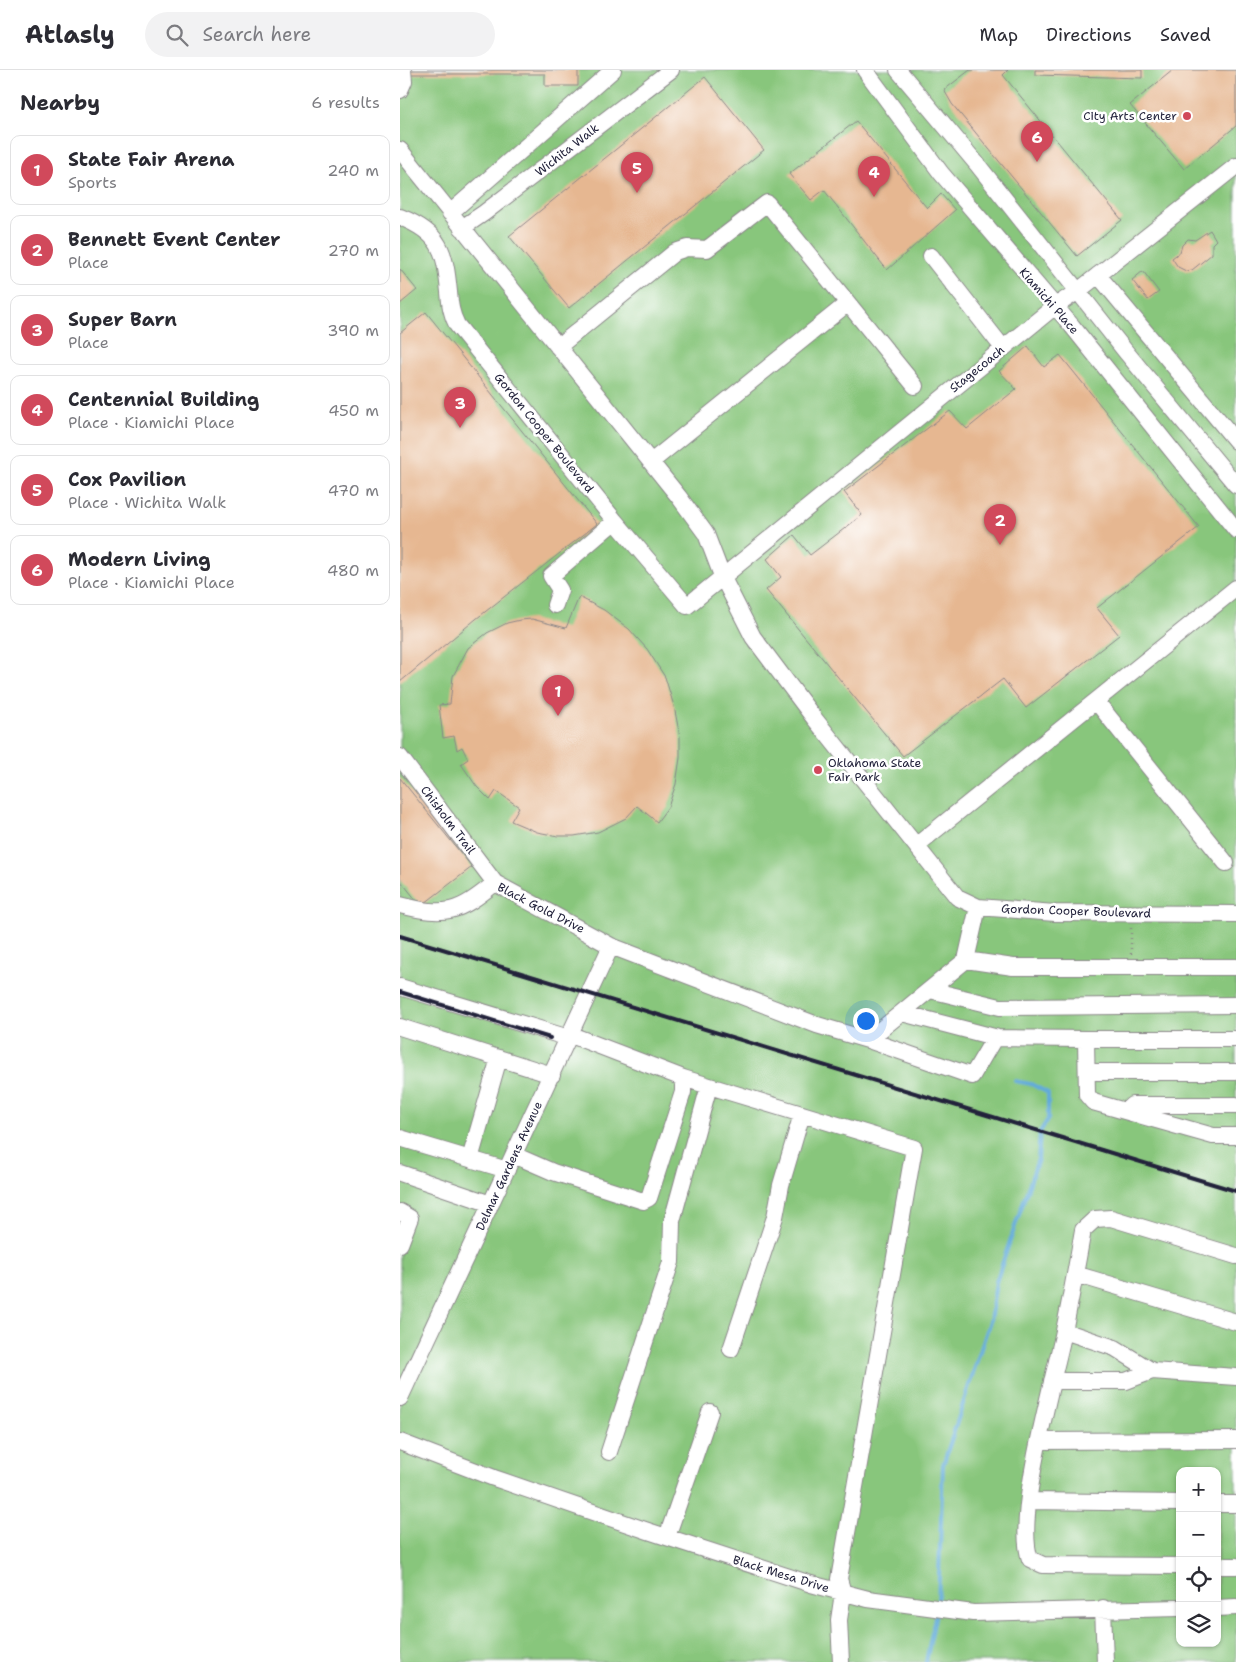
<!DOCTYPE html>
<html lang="en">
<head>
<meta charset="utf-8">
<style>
  :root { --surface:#fff; --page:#f2f2f3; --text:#2b2b33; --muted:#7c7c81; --line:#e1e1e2; --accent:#d1495b }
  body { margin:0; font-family:"Shantell Sans",sans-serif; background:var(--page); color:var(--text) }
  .controls { position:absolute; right:15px; bottom:15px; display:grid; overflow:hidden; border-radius:10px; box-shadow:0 1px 4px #0004 }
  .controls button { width:45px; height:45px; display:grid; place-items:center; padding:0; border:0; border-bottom:1px solid var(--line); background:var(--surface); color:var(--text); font:25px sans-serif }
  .you { position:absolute; left:465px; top:950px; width:18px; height:18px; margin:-12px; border:4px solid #fff; border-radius:50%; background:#1a73e8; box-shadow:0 0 0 8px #1a73e833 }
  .badge { display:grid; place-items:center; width:32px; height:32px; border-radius:50%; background:var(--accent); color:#fff; font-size:16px; font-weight:700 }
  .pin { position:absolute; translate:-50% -41px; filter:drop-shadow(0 1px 2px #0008) }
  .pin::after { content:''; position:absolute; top:26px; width:18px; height:15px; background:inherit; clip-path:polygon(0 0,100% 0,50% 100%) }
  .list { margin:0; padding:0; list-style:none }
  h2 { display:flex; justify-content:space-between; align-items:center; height:65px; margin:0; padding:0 20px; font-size:21px }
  h2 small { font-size:16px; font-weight:400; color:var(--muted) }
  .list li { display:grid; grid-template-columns:32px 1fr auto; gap:15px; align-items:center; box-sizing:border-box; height:70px; margin:0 10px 10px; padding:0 10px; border:1px solid var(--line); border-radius:10px }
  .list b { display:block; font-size:19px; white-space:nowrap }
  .list p { margin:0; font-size:16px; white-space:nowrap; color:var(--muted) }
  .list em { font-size:16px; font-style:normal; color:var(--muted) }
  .icon { flex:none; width:28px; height:28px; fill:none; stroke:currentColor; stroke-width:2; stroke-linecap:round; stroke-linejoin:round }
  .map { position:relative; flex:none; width:836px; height:1592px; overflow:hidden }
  header { display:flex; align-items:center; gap:30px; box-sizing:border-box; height:70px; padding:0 25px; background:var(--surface); border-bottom:1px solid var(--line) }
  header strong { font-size:24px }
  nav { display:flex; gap:28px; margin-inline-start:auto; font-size:18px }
  .search { width:350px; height:45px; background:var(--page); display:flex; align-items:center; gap:12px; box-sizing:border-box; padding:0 18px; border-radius:28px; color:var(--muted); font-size:19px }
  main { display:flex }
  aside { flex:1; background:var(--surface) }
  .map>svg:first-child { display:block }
</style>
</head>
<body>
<header>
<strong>Atlasly</strong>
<div class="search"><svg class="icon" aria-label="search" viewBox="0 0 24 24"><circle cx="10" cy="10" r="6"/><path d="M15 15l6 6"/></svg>Search here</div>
<nav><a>Map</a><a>Directions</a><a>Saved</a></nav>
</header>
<main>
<aside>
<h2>Nearby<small>6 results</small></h2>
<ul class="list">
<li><span class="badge">1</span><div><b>State Fair Arena</b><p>Sports</p></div><em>240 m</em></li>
<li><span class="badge">2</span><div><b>Bennett Event Center</b><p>Place</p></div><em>270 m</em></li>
<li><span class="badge">3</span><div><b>Super Barn</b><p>Place</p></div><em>390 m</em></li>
<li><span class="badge">4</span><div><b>Centennial Building</b><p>Place · Kiamichi Place</p></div><em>450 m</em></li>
<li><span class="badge">5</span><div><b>Cox Pavilion</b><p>Place · Wichita Walk</p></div><em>470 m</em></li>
<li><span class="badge">6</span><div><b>Modern Living</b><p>Place · Kiamichi Place</p></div><em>480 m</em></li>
</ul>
</aside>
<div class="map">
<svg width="836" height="1592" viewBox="0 0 836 1592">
  <rect width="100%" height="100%" fill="#fff"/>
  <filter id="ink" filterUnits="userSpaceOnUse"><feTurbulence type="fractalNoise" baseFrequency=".02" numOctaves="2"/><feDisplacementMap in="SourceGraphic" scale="10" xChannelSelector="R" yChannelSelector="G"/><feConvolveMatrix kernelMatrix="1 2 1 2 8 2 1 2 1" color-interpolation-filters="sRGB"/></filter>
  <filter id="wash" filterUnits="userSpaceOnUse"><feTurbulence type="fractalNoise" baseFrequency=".0096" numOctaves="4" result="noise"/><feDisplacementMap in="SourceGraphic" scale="20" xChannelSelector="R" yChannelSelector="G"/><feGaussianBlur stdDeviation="1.12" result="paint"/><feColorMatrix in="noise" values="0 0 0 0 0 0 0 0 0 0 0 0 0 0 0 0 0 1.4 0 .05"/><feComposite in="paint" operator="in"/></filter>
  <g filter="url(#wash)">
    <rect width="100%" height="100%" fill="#f3ead4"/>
    <path fill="#88c67c" stroke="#55745c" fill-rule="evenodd" d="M0,0H836V1592H0ZM780,1401H817V1573H780Z"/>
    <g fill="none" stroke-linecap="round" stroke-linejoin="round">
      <path stroke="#62abda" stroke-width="4" d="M538,1533L543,1395L590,1251L596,1212L638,1089L640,1062L648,1049V1023L631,1014L615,1011
        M526,1592L536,1542"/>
    </g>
    <g id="blocks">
      <path fill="#e6b791" d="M10,0H178V16H145V4H10Z
        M570,0H608L603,5L722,150L677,186L552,34L544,20Z
        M635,0H742V8L635,5Z
        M773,0H836V56L784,99L730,35Z
        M305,7L364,80L169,238L109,166Z
        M456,51L527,138L541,124L555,140L487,200L424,120L411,130L389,104Z
        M810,160L816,170L812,174V184L792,200L786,201L778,197L772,188L780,182L782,175L788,169L795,170Z
        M0,199L17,220L0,234Z
        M743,201L759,222L748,230L732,210Z
        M26,242L197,454L76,549L0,612V263Z
        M628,276L644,297L660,285L799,457L697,538L719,565L626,638L603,609L503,686L366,520L381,507L367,489L394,465L410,485L462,445L444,422L550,341L567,359L616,319L599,301Z
        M179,527L204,540L229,559L247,579L265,607L274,636L280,667V688L276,714L268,737L257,752L237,736L226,748L198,762L174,766H158L137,762L111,751L119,737L96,721L90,730L77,717L61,694L68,689L62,677L57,680L54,666L43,668L39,635L50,634L53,606L68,578L87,563L107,553L120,550L132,549L166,558Z
        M0,708L72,797L21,836L0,810Z"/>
    </g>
  </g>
  <g filter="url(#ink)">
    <use href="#blocks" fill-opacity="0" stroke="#8a8688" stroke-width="1"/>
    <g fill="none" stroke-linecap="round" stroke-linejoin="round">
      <g stroke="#8a8688" stroke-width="18">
        <path id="minor" d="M465,0L541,103L672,256L836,460
          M498,0L577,94L726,282L836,415
          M0,20L4,11L3,0
          M0,80L279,427L306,464L322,506L353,567L414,648L557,827L578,837L655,843L836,844
          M50,143L213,0
          M0,147C41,163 45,181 49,222C50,234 51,244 57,255L215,451L287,536L654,237L678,221L836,96
          M62,158L84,143L271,0
          M531,186L603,278
          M698,205L836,371
          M158,277L275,182L287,178L307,179L367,133L515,316
          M251,392L448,233
          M155,535L160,520L151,506L215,451
          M696,631L826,793
          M0,687L95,813
          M517,775L836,518
          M0,835C47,847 58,843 95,813L211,876L417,955L468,970L566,890L578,837
          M566,890L613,897H836
          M0,917L169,968
          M530,920L600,937L836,935
          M502,943L598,968L686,969L687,1025L693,1032L813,1066H836
          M0,957L152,1005
          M686,969H836
          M468,970L572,1006L595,967
          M687,1002H836
          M283,1008L514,1078L439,1509L443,1523L439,1550L441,1592
          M726,1041L732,1035H836
          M0,1068L107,1100
          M114,1085L153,1102L243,1131L249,1128L283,1022V1008L171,965
          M70,1089L99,988
          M0,1103L91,1134
          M0,1142L10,1148L0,1174
          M675,1204L836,1252
          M664,1261L715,1278L752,1301L836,1307
          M331,1279L375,1147L381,1115L402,1044
          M652,1311H726L752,1301
          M0,1328L211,876
          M639,1371L836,1370
          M0,1372L94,1408L248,1461L411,1514L468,1529L573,1543L780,1538
          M209,1382L271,1192L272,1151L309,1016
          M629,1431L780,1433
          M817,1434H836
          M267,1467L310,1342
          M780,1496L643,1495L630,1489C614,1448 654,1309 664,1261C671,1227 677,1194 683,1160L695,1149L711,1148L836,1186
          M817,1496H836
          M703,1538L705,1592
          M817,1538L836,1537"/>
      </g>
      <path stroke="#8a8688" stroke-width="2.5" stroke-dasharray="1 4" stroke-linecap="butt" d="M731,858V885"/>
      <use href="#minor" stroke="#fff" stroke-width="16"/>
      <path stroke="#22223b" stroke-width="4" d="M0,866L836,1121
        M0,922L150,968"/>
    </g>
  </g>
  <g fill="#d1495b" stroke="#fff" stroke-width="2">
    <circle cx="787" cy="46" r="5"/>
    <circle cx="418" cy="700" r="5"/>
  </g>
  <g text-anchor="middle" stroke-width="5" stroke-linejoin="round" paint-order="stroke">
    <g font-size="12" fill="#22223b" stroke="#fff" text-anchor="end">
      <text x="777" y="50">City Arts Center</text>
      <text x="428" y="697" text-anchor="start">Oklahoma State<tspan x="428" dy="14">Fair Park</tspan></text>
    </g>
    <g font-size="12" fill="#22223b" stroke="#fff">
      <text transform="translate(167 80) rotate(-38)" y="4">Wichita Walk</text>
      <text transform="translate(649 231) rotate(49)" y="4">Kiamichi Place</text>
      <text transform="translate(577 299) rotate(-39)" y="4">Stagecoach</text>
      <text transform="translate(144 363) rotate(51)" y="4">Gordon Cooper Boulevard</text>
      <text transform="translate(48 750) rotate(53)" y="4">Chisholm Trail</text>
      <text transform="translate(141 838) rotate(27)" y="4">Black Gold Drive</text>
      <text transform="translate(676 841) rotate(2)" y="4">Gordon Cooper Boulevard</text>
      <text transform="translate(109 1096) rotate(-65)" y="4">Delmar Gardens Avenue</text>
      <text transform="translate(381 1504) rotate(17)" y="4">Black Mesa Drive</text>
    </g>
  </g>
</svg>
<div class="controls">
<button>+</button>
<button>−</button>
<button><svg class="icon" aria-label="locate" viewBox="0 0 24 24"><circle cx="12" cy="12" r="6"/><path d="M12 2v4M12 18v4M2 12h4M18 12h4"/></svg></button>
<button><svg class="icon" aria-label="layers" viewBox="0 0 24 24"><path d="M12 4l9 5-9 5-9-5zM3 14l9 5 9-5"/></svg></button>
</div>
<div class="you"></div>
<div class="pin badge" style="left:158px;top:646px">1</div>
<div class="pin badge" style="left:600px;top:475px">2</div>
<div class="pin badge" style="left:60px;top:358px">3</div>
<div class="pin badge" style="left:474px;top:127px">4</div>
<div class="pin badge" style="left:237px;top:123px">5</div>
<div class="pin badge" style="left:637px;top:92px">6</div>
</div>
</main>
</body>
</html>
